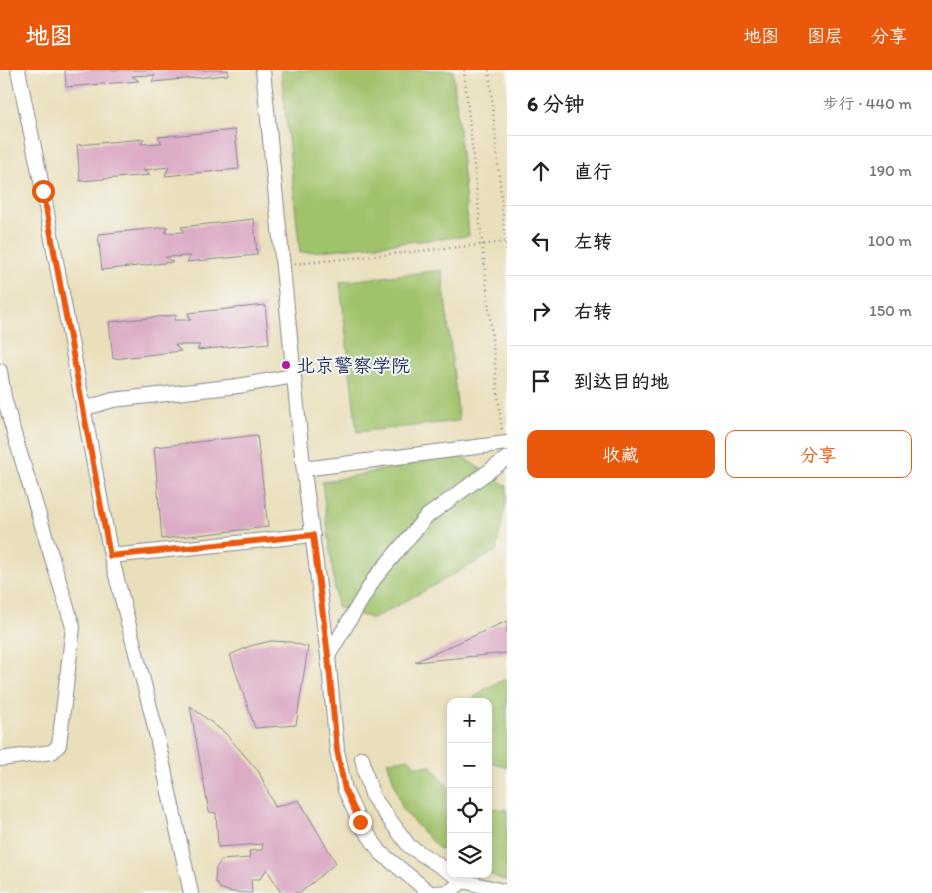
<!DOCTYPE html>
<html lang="zh">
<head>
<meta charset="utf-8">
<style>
  :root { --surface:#fff; --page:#f2f2f2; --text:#202124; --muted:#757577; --line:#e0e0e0; --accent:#ea580c }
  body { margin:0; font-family:Itim,"LXGW WenKai TC",sans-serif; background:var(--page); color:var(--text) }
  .controls { position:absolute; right:15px; bottom:15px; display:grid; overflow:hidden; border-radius:10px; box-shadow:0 2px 8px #0003 }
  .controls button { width:45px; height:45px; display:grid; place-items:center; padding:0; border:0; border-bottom:1px solid var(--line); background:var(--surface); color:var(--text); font:25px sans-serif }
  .stop { position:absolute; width:15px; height:15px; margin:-11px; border:4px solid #ea580c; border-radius:50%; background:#fff }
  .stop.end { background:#ea580c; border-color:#fff; box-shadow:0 1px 5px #0008 }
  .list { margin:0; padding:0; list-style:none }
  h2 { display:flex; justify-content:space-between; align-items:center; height:65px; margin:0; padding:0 20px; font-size:21px }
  h2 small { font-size:16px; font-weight:400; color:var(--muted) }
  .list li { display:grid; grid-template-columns:32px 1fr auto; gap:15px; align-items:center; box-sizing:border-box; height:70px; padding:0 20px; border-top:1px solid var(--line) }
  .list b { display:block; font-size:19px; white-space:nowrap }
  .list em { font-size:16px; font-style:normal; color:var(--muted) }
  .actions { display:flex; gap:10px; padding:15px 20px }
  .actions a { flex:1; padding:11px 0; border:1px solid var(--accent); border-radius:10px; text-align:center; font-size:18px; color:var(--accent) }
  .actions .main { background:var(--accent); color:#fff }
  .icon { flex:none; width:28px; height:28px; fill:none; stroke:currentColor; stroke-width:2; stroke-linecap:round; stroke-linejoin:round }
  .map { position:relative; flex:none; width:507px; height:823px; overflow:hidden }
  header { display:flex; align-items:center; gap:30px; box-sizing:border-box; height:70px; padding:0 25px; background:var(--accent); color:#fff }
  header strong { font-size:24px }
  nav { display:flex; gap:28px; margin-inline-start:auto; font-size:18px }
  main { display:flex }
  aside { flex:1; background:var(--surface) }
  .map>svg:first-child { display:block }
</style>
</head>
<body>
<header>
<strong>地图</strong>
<nav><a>地图</a><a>图层</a><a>分享</a></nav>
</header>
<main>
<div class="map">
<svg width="507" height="823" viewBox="0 0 507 823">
  <rect width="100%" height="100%" fill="#f6f6f2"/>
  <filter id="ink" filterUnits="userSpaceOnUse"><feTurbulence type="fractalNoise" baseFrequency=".02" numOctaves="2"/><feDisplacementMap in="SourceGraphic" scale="10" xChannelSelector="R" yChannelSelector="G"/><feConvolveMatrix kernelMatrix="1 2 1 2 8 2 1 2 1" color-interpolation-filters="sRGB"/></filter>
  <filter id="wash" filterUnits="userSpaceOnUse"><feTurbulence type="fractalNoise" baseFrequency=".0096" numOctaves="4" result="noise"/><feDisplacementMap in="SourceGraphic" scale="20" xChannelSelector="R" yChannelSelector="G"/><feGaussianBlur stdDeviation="1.12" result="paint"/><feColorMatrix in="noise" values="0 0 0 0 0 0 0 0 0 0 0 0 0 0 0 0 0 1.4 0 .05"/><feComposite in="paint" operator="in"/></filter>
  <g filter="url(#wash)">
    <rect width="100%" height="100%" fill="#eadfbb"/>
    <path fill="#a0c26b" stroke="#5e7864" d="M281,0H453L469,166L300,183Z
      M442,200L459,351L357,362L340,212Z
      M459,385L507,416V428L496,481L373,549L337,537L322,412Z
      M507,609V697L488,691V632H470C480,620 493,614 507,609Z
      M410,689L415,696H432L451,721V784L437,777L403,740L387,691Z
      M488,738L507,740V812L488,803Z"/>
    <g id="blocks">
      <path fill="#dcabc6" d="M65,0H228V5L152,12L155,5L132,6L139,11L66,17Z
        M235,60L239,99L165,106L169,97L143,100L150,105L80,111L77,75L144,69L141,74L162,73L158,67Z
        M254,149L257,185L187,192L191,186L165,187L173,192L102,200L98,164L168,157L165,163L184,162L181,157Z
        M265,235L269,273L197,280L200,275H175L181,281L113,289L109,252L177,245L174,250H191L188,243Z
        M257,365L268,457L162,469L154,377Z
        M507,551V583L415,592Z
        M271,571L290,572L308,577L296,655L255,658L230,585L250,576Z
        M190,636L225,663L259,702L275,737L299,730L336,793L300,823H281L267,799L260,809H251L252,823L231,822L220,818L215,811L216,798L221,790L250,788L249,781L262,780L263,774L218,777L216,743L209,742Z"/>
    </g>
  </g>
  <g filter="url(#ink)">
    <use href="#blocks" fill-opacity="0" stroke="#82878c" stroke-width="1"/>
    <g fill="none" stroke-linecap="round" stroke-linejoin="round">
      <g stroke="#82878c" stroke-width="16">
        <path id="minor" d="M18,0L43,121L111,486L153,649L191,823
          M263,0L302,386L328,586L337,680L345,720L360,753L381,783L430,823
          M0,301L4,327L15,367L73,557L59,675L52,682L0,689
          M83,339L113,330L238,316L294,306
          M304,399L507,373
          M111,486L313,465
          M328,586L374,509L426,447L507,388
          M362,688L365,702L373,727L409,776L451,803
          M453,804L463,811L507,822
          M435,823L449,822L463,811"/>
      </g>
      <path stroke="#82878c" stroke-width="2.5" stroke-dasharray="1 4" stroke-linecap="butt" d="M464,0L502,362
        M489,0L507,188
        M295,194L507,172"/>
      <use href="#minor" stroke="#fff" stroke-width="14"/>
    </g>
  </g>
  <g fill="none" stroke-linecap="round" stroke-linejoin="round" filter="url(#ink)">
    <path stroke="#ea580c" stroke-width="6" d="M43,121L110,486L313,465L328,586L337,680L345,720L360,752"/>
  </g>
  <circle fill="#b5179e" stroke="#f6f6f2" stroke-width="2" cx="286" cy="295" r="5"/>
  <g text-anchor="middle" stroke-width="4" stroke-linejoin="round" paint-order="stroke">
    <g font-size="19" fill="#1b2f5e" stroke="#f6f6f2" text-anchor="start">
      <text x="296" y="302">北京警察学院</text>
    </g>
  </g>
</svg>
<div class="controls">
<button>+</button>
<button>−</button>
<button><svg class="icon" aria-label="locate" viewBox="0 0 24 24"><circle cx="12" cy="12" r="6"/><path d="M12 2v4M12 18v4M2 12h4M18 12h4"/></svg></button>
<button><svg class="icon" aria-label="layers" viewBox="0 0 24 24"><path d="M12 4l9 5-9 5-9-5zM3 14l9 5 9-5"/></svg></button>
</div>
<div class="stop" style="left:43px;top:121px"></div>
<div class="stop end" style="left:360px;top:752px"></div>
</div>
<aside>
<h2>6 分钟<small>步行 · 440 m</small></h2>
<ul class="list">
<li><svg class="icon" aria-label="ahead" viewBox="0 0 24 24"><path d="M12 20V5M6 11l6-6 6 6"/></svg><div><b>直行</b></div><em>190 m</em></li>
<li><svg class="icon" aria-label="left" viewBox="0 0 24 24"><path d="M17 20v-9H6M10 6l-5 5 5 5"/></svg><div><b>左转</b></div><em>100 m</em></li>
<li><svg class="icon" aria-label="right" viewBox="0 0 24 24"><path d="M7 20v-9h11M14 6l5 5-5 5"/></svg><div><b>右转</b></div><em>150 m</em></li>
<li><svg class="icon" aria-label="arrive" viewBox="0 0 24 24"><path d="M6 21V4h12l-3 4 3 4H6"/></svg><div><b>到达目的地</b></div></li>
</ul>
<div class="actions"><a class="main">收藏</a><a>分享</a></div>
</aside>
</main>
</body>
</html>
